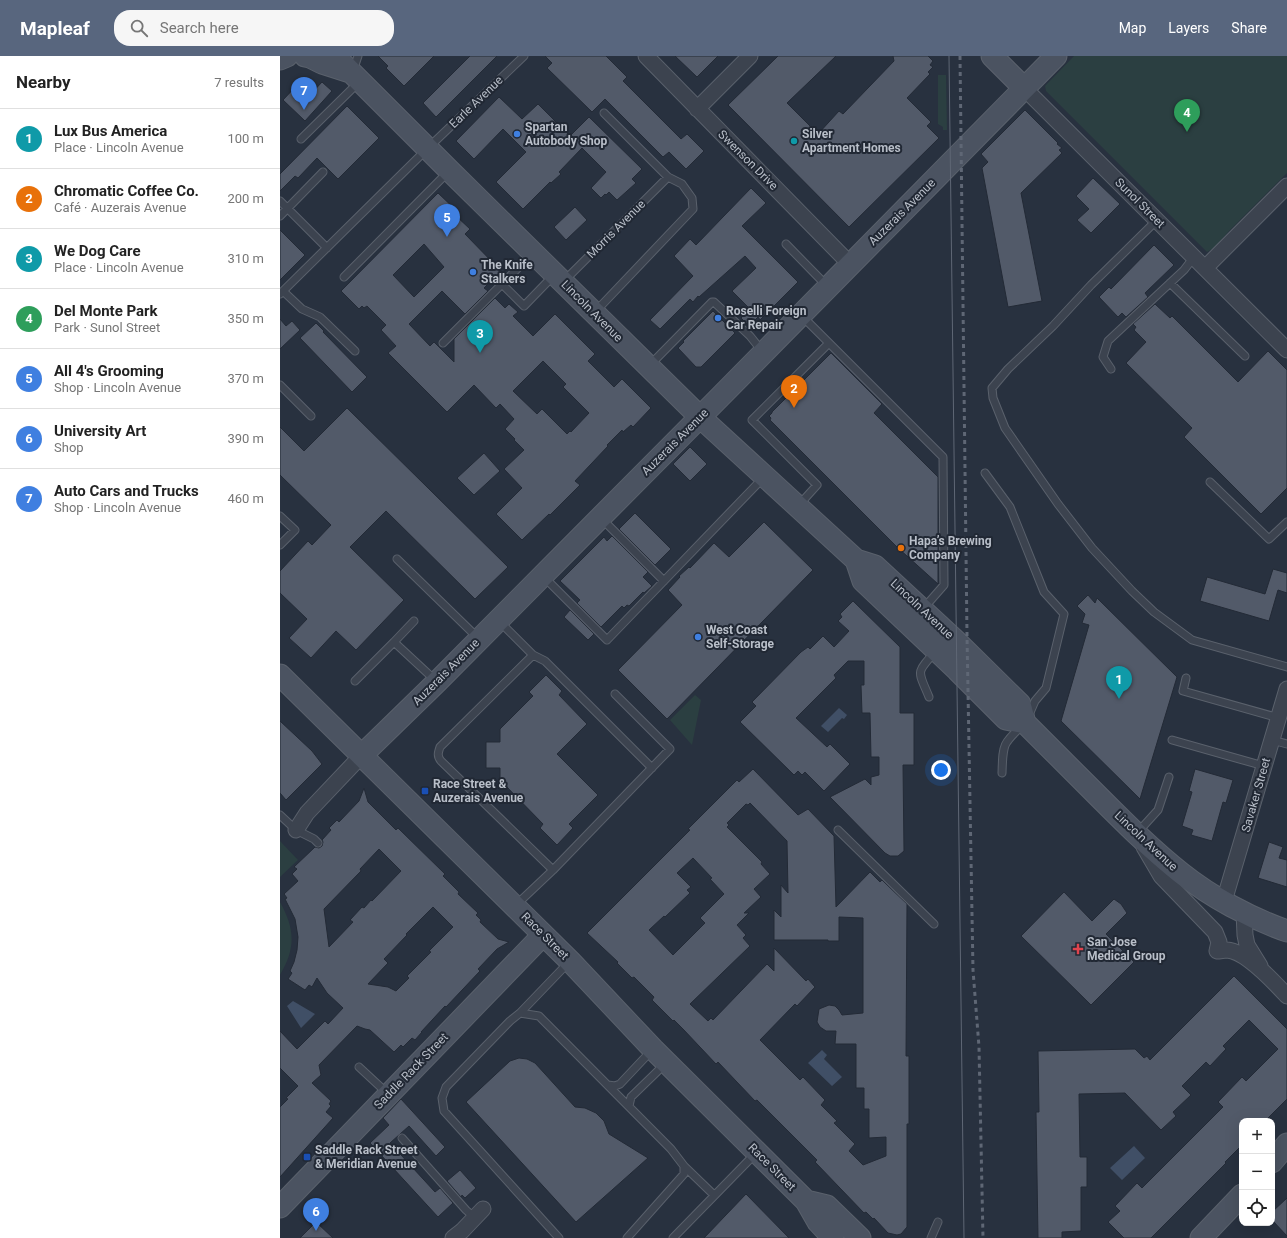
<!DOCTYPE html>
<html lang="en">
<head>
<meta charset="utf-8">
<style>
  :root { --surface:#fff; --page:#f6f6f6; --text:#222; --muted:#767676; --line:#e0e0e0; --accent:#58667e }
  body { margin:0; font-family:Roboto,sans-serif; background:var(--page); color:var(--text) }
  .controls { position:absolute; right:12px; bottom:12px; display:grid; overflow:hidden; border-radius:8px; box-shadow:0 4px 16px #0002 }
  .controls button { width:36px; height:36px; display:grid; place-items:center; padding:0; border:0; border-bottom:1px solid var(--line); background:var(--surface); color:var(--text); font:20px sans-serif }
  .you { position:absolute; left:661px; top:714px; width:14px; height:14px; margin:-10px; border:3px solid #fff; border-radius:50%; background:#1a73e8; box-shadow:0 0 0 6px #1a73e833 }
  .badge { display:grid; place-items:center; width:26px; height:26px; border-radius:50%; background:var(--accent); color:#fff; font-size:13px; font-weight:700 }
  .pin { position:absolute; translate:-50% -33px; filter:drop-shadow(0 1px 2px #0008) }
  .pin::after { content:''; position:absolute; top:21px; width:14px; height:12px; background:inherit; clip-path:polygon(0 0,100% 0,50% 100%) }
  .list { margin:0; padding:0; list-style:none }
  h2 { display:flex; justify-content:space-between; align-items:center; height:52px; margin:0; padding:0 16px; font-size:17px }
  h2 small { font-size:13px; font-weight:400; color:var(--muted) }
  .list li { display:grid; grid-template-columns:26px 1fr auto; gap:12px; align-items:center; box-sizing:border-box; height:60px; padding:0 16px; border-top:1px solid var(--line) }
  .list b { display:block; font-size:15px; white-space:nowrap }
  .list p { margin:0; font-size:13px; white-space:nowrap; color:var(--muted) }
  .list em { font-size:13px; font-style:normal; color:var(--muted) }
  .icon { flex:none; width:22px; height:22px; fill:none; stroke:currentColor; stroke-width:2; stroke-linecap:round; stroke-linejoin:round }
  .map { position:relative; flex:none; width:1007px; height:1182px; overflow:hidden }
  header { display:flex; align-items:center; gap:24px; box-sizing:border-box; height:56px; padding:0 20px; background:var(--accent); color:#fff }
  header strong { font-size:19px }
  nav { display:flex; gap:22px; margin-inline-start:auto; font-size:14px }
  .search { width:280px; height:36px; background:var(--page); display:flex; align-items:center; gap:10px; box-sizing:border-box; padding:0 14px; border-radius:16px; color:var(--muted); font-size:15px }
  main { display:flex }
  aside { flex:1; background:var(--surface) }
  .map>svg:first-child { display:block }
</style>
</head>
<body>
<header>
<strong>Mapleaf</strong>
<div class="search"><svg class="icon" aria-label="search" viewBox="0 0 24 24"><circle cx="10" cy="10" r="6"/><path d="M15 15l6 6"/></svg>Search here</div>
<nav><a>Map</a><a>Layers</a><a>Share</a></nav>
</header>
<main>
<aside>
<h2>Nearby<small>7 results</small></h2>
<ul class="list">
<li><span class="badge" style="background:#0f9aa8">1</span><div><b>Lux Bus America</b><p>Place · Lincoln Avenue</p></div><em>100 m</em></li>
<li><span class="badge" style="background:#e8710a">2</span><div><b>Chromatic Coffee Co.</b><p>Café · Auzerais Avenue</p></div><em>200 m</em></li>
<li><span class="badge" style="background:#0f9aa8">3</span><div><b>We Dog Care</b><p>Place · Lincoln Avenue</p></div><em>310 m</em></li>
<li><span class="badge" style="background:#2e9e5b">4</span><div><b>Del Monte Park</b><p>Park · Sunol Street</p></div><em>350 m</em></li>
<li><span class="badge" style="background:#3f7fe0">5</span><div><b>All 4's Grooming</b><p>Shop · Lincoln Avenue</p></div><em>370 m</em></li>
<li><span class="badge" style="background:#3f7fe0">6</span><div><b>University Art</b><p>Shop</p></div><em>390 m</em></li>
<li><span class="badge" style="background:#3f7fe0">7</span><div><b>Auto Cars and Trucks</b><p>Shop · Lincoln Avenue</p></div><em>460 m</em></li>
</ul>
</aside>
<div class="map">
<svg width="1007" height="1182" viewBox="0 0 1007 1182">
  <rect width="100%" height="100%" fill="#28313f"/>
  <path fill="#2b3f41" d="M794,0H1007V117L949,175L934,192L927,196L766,35L765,30Z
    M658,19H666L667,74H663V71L658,68Z
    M415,639L421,644L412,689L390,664Z
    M0,785L18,804L0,821Z
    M0,846C15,873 16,892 0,919Z"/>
  <path fill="#404f66" d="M559,652L567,659L564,663L562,662L548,676L541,670Z
    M13,945L35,958L21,972L7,950Z
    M542,994L547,999L544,1003L562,1021L552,1030L528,1007Z
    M854,1090L865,1102L842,1124L830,1112Z"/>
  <path fill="#525a69" stroke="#232a36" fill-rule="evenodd" d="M98,0H154L124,30L106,12L108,10Z
    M190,0H217L156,61L143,47Z
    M265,0H326L347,21L343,25L401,83L407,78L424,95L406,113L389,96L383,101L325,43L312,56L267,12L272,7Z
    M395,0H438L417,21Z
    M498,0H556L507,47L538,78L559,55L563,58L614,5L613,0H648L653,5L650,9L653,11L648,16L650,18L627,42L651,66L647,70L659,82L569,171L448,49Z
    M42,26L52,35L25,65L3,44L17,29L29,40Z
    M219,41L242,63L258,48L290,80L309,61L362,113L352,123L356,127L337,144L329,136L326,139L325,138L321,142L311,132L326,116L302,92L279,116L281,118L271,127L270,126L243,153L216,126L246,96L223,73L194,103L176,85Z
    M67,50L99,82L58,123L37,102L18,122L15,120L0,135V118Z
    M745,54L778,87L777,88L782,92L779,94L782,97L741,137L762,245L728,251L702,112L708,106L701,98Z
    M813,122L840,148L811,177L797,164L809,153L796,140Z
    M471,132L486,147L462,170L518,226L480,264L478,261L469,270L461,262L470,253L452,235L476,212L465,200L419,241L418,240L413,246L410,243L380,273L370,264L413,220L394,200L410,183L416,189Z
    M158,137L177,155L174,158L190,173L185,178L221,215L204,232L208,235L185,258L162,235L129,268L150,290L154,286L174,306V283L215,242L225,252L229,248L238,256L233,260L253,280L275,258L315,298L308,305L334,331L342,323L371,352L353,371L351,369L343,376L342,374L327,389L328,390L295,425L300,429L270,459L269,458L242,484L216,458L242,432L224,413L244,394L234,384L235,383L225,373L234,363L220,348L216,352L194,329L167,356L108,297L116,290L101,274L106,269L87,250L84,252L82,250L79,253L61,235ZM144,188L164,211L134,241L113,219ZM263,305L286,328L283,331L309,357L291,376L290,375L287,378L262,353L257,358L233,335Z
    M295,151L307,164L286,184L274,171Z
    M0,174L25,199L0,224Z
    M874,189L894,209L865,237L868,241L846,261L842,257L838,261L819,241L829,231L831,233Z
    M875,248L890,262L892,260L958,326L988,295L1007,314V432L981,458L904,381L912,372L846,307L866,286L854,274L856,271L853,268Z
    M433,255L455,277L421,311H416L398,292L404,286L403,285Z
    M0,263L6,270L12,265L20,274L0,293Z
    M36,267L44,275L43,276L87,321L72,336L20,282Z
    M551,297L602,348L594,357L658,421V528L617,491L490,364L491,362L489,360L492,357V356Z
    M67,352L228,511L195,543L106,455L70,491L124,544L76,594L56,575L31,602L9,582L27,563L0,537V515L28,485L32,489L51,469L0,419V371L24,395Z
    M410,391L427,408L410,425L393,408Z
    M204,397L220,415L194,439L177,422Z
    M355,457L391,493L375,509L339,473Z
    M484,466L533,514L387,663L338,614L402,549L388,534L400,521L399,520L409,511L410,512L434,487L449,501Z
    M332,480L368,516L363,521L372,530L364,537L363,536L349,550L347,549L344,552L342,550L321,571L297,547L300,544L280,525L324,481L327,485Z
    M993,513L1007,517V537L998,534L989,565L920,545L927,521L985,538Z
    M808,539L815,547L817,542L897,621L860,743L781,665L809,569L802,567L805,558L797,550Z
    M573,545L620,591V657H634V709H623L624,795L618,800H610L605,797L550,741L585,723L591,729V721L599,719V701H591L590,657H582L581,629H584V605H568L554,619L556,622L516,662L547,691L550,688L570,708L544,735L525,716L522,719L518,715L514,719L460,666L476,650L472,646L521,596L528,591L530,593L543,580L554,591L569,575L558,565L562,561L560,558Z
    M290,554L314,578L308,584L284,561Z
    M266,619L282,635L279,639L307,668L277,698L318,739L289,768L293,772L277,789L260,772L263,768L220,724V712H206V686H220V673L253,640L249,636Z
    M0,665L32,695L42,708L6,744L0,737Z
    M473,713L518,759L528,753L554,780L556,851L590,816L600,826L602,824L627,848L626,1000H629V1068H627V1171L621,1178L617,1179L608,1177L594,1162L593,1163L586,1156L584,1157L535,1106L537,1104L477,1044L475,1045L438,1006L436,1008L403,973L394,964L393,965L372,944L374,941L354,921L352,922L337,907L338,906L307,877L410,774L408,773L457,724L459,726ZM470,747L507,785L508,837L501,829V861L494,854V884H548V885H559V861L583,862V957L562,959L559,954L555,950L549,949L539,953L537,966L540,971L546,975H556L555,988H576V1032H584V1053H589V1082L606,1081V1100L583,1109L569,1095L575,1088L554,1067L557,1065L541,1049L545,1044L523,1021L520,1024L480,984L515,948L517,950L535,931L528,923L526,925L494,892V915L487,908L433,964L431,962L428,965L410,948L470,890L463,882L466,879L457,869L469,857H464L481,841L474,833L490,818L481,808L482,806L447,771L449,769L447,767L466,748L468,749ZM413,802L432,822L430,823L444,838L420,862L425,867L393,899L369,874L384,860L385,861L410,837L407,834L411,831L397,817Z
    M915,713L953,724L946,747L943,746L932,785L911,779L913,774L902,770L912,736L909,735Z
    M84,732L88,746L116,774L118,772L165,818L163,820L179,836L178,838L198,857L196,859L201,864L200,866L218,883L229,886L217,893L198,913L200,915L166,951L165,950L141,976H142L135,984L132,982L123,991L121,989L114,996L90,974L85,973L77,970L39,1009L41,1019L32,1027L51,1045L49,1048L51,1050L46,1056L53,1062L0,1121V1051L8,1043L6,1042L18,1030L0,1012V975L17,993L45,965L48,968L63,952L47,937L37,922L32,931L29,929L25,934L8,923L12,917L10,915L14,906L17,894L18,881L15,863L5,843L7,842L4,838L18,825L12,818L17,813L14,811L35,791L39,792L42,790L43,786L42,784L51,774L49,772L57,764L59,766L79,745ZM99,793L121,815L92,845L91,844L84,852L82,851L70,864L73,866L49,891L44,853L81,815L80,813ZM153,851L173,871L149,895L151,896L127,920L129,922L116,935L108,931L88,928L108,907L104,903L127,879L126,878Z
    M989,786L1003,791L999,802L1007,804V831L978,822Z
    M784,836L812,865L834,843L841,848L847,857L826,878L854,906L811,949L741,880Z
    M954,920L1007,973V1043L985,1065H962V1089L945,1106L946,1107L871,1182H844L828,1166L840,1155L835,1150L857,1127L862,1132L943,1051L938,1046L962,1021L966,1025L998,993L969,964L943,990L946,993L930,1010L926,1006L902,1030L911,1039L893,1056L896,1060L881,1074L845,1037L799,1038L800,1101H807V1131H801V1175L782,1176V1182H758L756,1056H759L758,995L855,993L864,1002L867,1000L870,1004Z
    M239,1002L247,1003L255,1007L295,1051L305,1052L316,1057L324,1065L329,1078L368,1102L296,1166L186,1046L230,1005Z
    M121,1043L165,1091L156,1100L129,1070L110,1087L155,1136L160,1132L173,1147L158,1161L90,1087L109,1069L103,1062Z
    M180,1114L196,1132L185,1142L182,1139L181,1141L167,1125Z
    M466,1138L509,1182H424Z
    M1007,1142V1180L992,1164V1156Z
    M36,1166L53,1182H20Z"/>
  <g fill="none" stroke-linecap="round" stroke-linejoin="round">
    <g stroke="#5a616c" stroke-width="9">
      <path id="lane" d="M73,15L78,0
        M21,83L79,26
        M0,145L47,192
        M0,160L43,116
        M877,164L811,229L773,270L728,313L712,332L713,342L725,372L778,448L812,492L852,535L874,556L912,584L1007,611
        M506,188L548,231
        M64,221L168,116
        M284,225L388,121
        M890,227L965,300
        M222,228L244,250L274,219
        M3,235L22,253L40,261L75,295
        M0,238L148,92L244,0
        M316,255L413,153L412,142L402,128L388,121L324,57
        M522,260L549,287
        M163,287L252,198
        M369,310L432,246H434L470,280L482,295
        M831,313L823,301L828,285L904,214L914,201
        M0,329L31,360
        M705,417L730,451L764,536L784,558L766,632L755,645L748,661
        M930,426L989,483L1007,466
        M519,449L537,429L472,364L549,287L663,401L664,529L643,553
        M0,460L15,474L0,489
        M322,463L384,525
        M117,503L199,583
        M264,521L327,584L483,422
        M134,565L114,586L156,625
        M219,565L253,599L160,691C158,697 157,700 161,705L273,814L236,849
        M253,599L265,605L372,712
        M906,622L903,635L999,662
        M75,625L114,586
        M649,641C638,614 635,618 656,595
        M892,684L984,710
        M992,684L1007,688
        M722,717C723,689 722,688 743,669
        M0,759L16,774L34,783L38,787
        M558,774L654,868
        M858,776L878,754L889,721
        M273,814L390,693L335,638
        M240,957L288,907
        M79,1011L107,1037
        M328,1029L335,1030L340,1028L372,994
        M349,1050L351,1041L386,1007
        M122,1082L186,1154L195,1162
        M404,1110L434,1139
        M279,1182L164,1055L162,1042L166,1031L230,965L240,957L259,960L391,1093L404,1110V1118L347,1182
        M393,1182L475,1098
        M651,1182L658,1166"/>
    </g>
    <g stroke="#5a616c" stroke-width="17">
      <path id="street" d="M366,0L570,208
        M744,32L1007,294
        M417,53L470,0
        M925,212L1007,130
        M16,774L27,757L82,699
        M864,791L881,820L935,876L939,886L937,895C940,895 944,894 947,894C966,895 994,926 1007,940
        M944,845L1007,633
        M964,856L965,879L967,889L980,910
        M173,1182L182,1175L203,1153"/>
    </g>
    <g stroke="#5a616c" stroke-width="23">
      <path id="secondary" d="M25,0L30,1L42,7L70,16
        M55,0L170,115L420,361L576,504L595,510L677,586L740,648L745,667C770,692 795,717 820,742C846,768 872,794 901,817C931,841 970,862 1007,875
        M712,0L744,32
        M0,3L7,0
        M576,504L583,525L677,614L726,663L745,667
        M0,619L290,905L373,993L526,1145L538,1166L553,1182
        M82,699L157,626L436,345L776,0
        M992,1106L1007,1088
        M526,1145L547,1150L580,1182
        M0,1151L263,879
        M921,1182L962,1139"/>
    </g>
    <use href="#lane" stroke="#3c434f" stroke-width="7"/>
    <use href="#street" stroke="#3c434f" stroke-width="15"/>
    <use href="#secondary" stroke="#4b5361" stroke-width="21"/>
    <path stroke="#5f6775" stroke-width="1" d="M669,0L684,1182"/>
    <path stroke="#5f6775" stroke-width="3" stroke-dasharray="4 4" stroke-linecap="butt" d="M680,0L687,579L693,914L699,991L703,1182"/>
  </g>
  <g fill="#3f7fe0" stroke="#212834" stroke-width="1.5">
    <circle cx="237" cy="78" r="4"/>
    <circle cx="193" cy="216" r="4"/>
    <circle cx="438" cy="262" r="4"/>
    <circle cx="418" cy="581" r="4"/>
  </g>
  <circle fill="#0f9aa8" stroke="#212834" stroke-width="1.5" cx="514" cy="85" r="4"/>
  <circle fill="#e8710a" stroke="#212834" stroke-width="1.5" cx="621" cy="492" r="4"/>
  <g fill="#1a4fb4" stroke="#212834" stroke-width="1.5">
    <rect x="141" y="731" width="8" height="8" rx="2"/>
    <rect x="23" y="1097" width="8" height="8" rx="2"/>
  </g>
  <path fill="#e0444e" stroke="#212834" stroke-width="1.5" d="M796 887h4v4h4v4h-4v4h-4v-4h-4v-4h4z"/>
  <g text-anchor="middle" stroke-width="4" stroke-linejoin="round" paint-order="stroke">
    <g font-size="12" fill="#b9bfc9" stroke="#212834">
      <text transform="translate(196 46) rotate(-44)" y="4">Earle Avenue</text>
      <text transform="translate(468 104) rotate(45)" y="4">Swenson Drive</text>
      <text transform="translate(860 147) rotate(45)" y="4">Sunol Street</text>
      <text transform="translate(622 156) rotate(-45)" y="4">Auzerais Avenue</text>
      <text transform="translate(336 173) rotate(-45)" y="4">Morris Avenue</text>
      <text transform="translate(312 255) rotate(45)" y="4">Lincoln Avenue</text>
      <text transform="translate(395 386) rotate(-45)" y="4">Auzerais Avenue</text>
      <text transform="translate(642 553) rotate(43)" y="4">Lincoln Avenue</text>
      <text transform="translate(166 616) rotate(-45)" y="4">Auzerais Avenue</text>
      <text transform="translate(976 739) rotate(-74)" y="4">Savaker Street</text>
      <text transform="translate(866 785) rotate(43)" y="4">Lincoln Avenue</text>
      <text transform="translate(265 880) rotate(45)" y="4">Race Street</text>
      <text transform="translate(131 1015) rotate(-46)" y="4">Saddle Rack Street</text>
      <text transform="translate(492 1111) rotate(45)" y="4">Race Street</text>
    </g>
    <g font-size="12" font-weight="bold" fill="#b9bfc9" stroke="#212834" text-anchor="start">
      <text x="245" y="75">Spartan<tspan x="245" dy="14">Autobody Shop</tspan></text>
      <text x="522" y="82">Silver<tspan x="522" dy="14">Apartment Homes</tspan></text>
      <text x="201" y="213">The Knife<tspan x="201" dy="14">Stalkers</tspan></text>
      <text x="446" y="259">Roselli Foreign<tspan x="446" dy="14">Car Repair</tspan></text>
      <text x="629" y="489">Hapa’s Brewing<tspan x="629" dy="14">Company</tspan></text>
      <text x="426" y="578">West Coast<tspan x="426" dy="14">Self-Storage</tspan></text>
      <text x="153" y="732">Race Street &amp;<tspan x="153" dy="14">Auzerais Avenue</tspan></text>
      <text x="807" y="890">San Jose<tspan x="807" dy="14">Medical Group</tspan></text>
      <text x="35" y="1098">Saddle Rack Street<tspan x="35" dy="14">&amp; Meridian Avenue</tspan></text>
    </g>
  </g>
</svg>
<div class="controls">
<button>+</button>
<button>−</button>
<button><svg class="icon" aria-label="locate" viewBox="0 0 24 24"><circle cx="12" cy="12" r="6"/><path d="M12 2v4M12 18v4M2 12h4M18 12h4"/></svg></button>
</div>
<div class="you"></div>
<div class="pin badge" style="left:839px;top:643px;background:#0f9aa8">1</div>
<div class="pin badge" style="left:514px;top:352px;background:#e8710a">2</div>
<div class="pin badge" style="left:200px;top:297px;background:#0f9aa8">3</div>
<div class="pin badge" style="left:907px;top:76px;background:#2e9e5b">4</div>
<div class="pin badge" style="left:167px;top:181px;background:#3f7fe0">5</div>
<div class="pin badge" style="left:36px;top:1175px;background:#3f7fe0">6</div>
<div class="pin badge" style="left:24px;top:54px;background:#3f7fe0">7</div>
</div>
</main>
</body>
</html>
